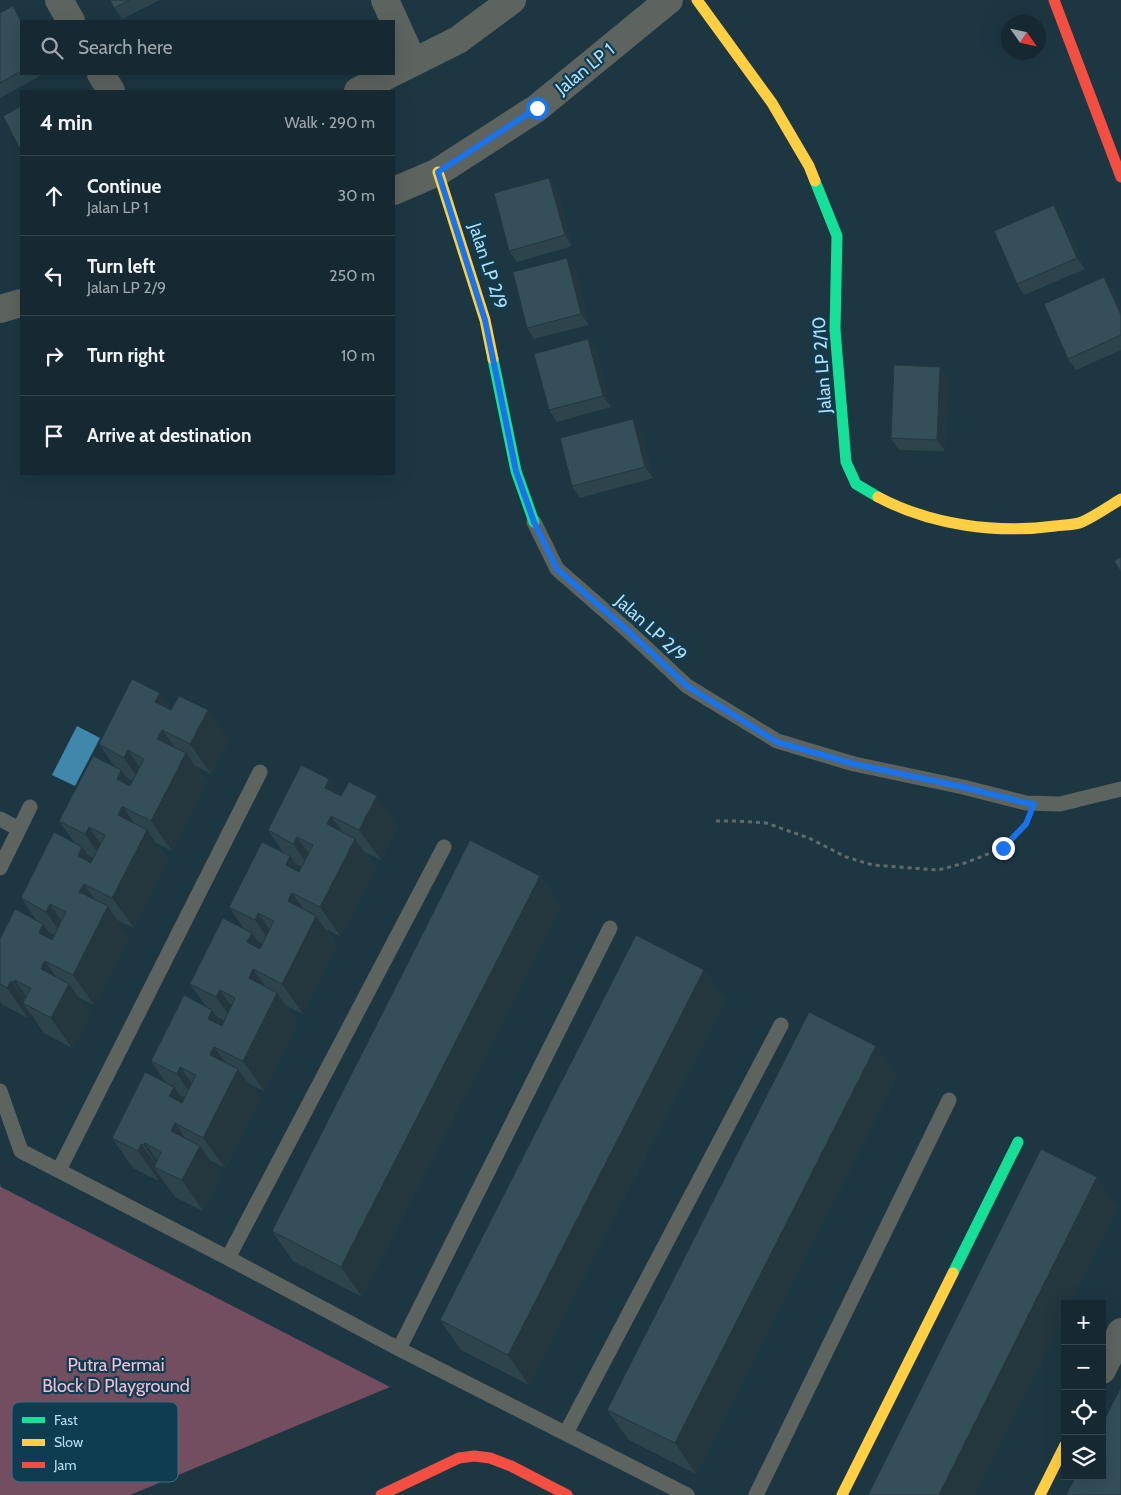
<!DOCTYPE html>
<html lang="en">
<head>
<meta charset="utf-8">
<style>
  :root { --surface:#162932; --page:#23353e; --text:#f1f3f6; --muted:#9ea6ac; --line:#35454d }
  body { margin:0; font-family:Cabin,sans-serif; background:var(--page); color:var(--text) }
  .controls { position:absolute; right:15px; bottom:15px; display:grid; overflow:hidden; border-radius:0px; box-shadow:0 5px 20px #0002 }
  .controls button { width:45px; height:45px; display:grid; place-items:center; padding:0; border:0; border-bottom:1px solid var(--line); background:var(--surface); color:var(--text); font:25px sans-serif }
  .compass { position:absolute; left:1001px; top:15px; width:45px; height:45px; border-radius:50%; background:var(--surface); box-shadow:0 5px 20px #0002; rotate:124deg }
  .stop { position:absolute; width:15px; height:15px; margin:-11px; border:4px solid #1a73e8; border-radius:50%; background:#fff }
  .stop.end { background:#1a73e8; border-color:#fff; box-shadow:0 1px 5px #0008 }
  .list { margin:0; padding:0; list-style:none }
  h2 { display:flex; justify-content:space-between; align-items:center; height:65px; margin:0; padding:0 20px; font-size:21px }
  h2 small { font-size:16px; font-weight:400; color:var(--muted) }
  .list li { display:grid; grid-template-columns:32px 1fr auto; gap:15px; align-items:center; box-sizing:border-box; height:80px; padding:0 20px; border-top:1px solid var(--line) }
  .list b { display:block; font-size:19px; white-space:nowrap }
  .list p { margin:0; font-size:16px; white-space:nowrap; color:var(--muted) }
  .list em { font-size:16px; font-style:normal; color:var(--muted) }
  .icon { flex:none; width:28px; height:28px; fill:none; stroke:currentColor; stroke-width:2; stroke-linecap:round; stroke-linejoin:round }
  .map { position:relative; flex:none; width:1121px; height:1495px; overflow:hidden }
  .search { position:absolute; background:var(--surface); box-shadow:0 5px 20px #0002; left:20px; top:20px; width:375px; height:55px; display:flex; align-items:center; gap:12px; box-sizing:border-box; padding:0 18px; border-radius:0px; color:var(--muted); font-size:19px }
  .panel { position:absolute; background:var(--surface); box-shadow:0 5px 20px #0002; left:20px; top:90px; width:375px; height:385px; border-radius:0px }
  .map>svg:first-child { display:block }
</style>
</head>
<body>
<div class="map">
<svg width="1121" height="1495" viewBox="0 0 1121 1495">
  <rect width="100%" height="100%" fill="#1d3742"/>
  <path fill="#724e60" d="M0,1184L1,1187L390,1387L130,1495H0Z"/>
  <path fill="#3f88ac" d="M77,726L100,738L75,786L52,775Z"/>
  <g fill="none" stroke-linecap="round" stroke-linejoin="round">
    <path stroke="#626b6a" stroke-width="3" stroke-dasharray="4 4" stroke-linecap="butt" d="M716,821H736L766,823L809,838L846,857L873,865L938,870L965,863L1003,848L1027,823"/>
    <path stroke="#5d635e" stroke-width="15" d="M534,522L557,569L627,630L687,686L777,741L854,764L963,787L1026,803L1060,804L1121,789
      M0,819L19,829
      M0,868L30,807
      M0,1091L21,1151L228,1258L399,1349L687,1495
      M59,1170L260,772
      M228,1258L444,847
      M399,1349L610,928
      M566,1433L781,1025
      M756,1495L949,1100"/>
    <path stroke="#5d635e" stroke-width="28" d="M59,0L71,21
      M385,0L413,62
      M394,72L458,40L512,0
      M101,74L111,91
      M358,91L390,74
      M394,191L438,172L537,108L669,0
      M0,309L21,303
      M1102,1370L1121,1332"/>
    <path stroke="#16e098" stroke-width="11" d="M815,181L837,236L835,330L846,462L856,484L878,497
      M493,359L516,471L534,522
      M953,1273L1018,1142"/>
    <path stroke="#ffcf43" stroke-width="11" d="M697,0L772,103L809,166L815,181
      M438,172L485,320L493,359
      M878,497C931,525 996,534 1055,526C1063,525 1074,525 1082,522C1095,516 1108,507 1121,499
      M842,1495L953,1273
      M1040,1495L1065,1445"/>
    <path stroke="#f24e42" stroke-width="11" d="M1054,0L1121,177
      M381,1495L459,1458L474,1456L490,1458L511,1466L567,1495"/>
  </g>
  <path fill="#2d444c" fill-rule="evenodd" d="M110,0H160L122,19L114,8Z
    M13,6L20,17L21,21V74H44L0,98V13Z
    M549,178L557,189L572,246L517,262L509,251Z
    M1054,205L1062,216L1085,269L1024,295L1017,284Z
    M575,269L589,325L534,339L527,328Z
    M1112,288L1121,308V350L1076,370L1068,359Z
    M588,339L596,350L611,407L557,422L549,410Z
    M948,378L945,451L899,450L891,438Z
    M633,419L641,430L653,478L580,498L572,486Z
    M172,710L229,740L211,774L196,766L207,783L172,851L156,843L168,860L134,928L117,920L129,937L94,1005L78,997L90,1014L72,1048L44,1033L31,1014L28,1018L3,1005L0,1001V939L36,920L21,898L75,843L59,821L114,766L99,744ZM127,778L132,781L131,784ZM88,855L93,858L92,861ZM49,932L55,935L53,938Z
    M329,779L341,796L398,826L381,860L365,852L376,869L341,937L326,929L337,946L303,1014L286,1006L298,1023L264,1091L248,1083L260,1099L225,1168L210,1160L221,1176L203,1211L175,1197L161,1177L159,1181L133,1168L112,1138L166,1083L151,1061L206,1006L190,984L244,929L229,907L283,852L268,830ZM296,864L302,867L300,870ZM257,941L263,944L261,947ZM218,1017L224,1021L222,1024ZM180,1095L185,1098L184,1100Z
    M540,876L561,906L362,1297L293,1261L272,1231Z
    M704,970L725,1000L529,1385L461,1350L440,1320Z
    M876,1046L897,1076L696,1474L629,1440L607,1410Z"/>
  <path fill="#24373e" d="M13,6L20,17L23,21H21V22Z
    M549,178L557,189L572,246L565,235Z
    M1054,205L1062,216L1085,269L1077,258Z
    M567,258L575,269L589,325L581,314Z
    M1104,277L1112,288L1121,308V315Z
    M588,339L596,350L611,407L603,396Z
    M940,367L948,378L945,451L937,440Z
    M633,419L641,430L653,478L645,467Z
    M160,693L181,723L155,702Z
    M208,710L229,740L211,774L190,744Z
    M162,730L183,759L186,753L207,783L172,851L151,821L157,739Z
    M128,750L149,781L145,788L124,758Z
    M121,770L142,800L117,779Z
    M329,779L350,809L325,788Z
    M377,796L398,826L381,860L359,830Z
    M123,807L143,836L147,830L168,860L134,928L112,898L118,815Z
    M331,816L352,845L355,839L376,869L341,937L320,907L327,824Z
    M89,827L110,857L106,865L85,834Z
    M297,837L318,867L315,874L293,844Z
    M82,847L103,877L78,856Z
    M290,856L311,886L286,865Z
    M540,876L561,906L362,1297L341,1267Z
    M84,884L104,913L108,906L129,937L94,1005L73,975L79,892Z
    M292,893L313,922L316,916L337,946L303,1014L282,984L288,901Z
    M50,904L71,934L67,942L46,912Z
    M258,913L279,943L276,950L255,920Z
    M43,924L64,954L39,933Z
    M252,933L273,963L247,942Z
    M45,961L65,990L69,984L90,1014L72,1048L51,1018L41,969Z
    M253,969L274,999L277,993L298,1023L264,1091L243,1061L249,978Z
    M704,970L725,1000L529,1385L508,1355Z
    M15,980L35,1010L31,1008L13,982Z
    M11,981L29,1006L23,1003L31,1014L28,1018L7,988Z
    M220,990L241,1020L237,1027L216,997Z
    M212,1010L234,1040L208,1019Z
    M876,1046L897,1076L696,1474L675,1443Z
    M214,1047L235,1076L238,1069L260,1099L225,1168L203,1138L210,1055Z
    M180,1067L202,1097L198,1104L177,1074Z
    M174,1087L195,1117L169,1096Z
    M175,1123L196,1153L200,1146L221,1176L203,1211L182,1180L171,1131Z
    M145,1143L165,1172L161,1170L144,1145Z
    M141,1144L159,1169L154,1167L161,1177L159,1181L138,1151Z
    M1097,1177L1118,1207L1070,1304H1065V1315L975,1495H939Z"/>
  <path fill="#344f58" stroke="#24373e" d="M110,0H130L114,8Z
    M13,6L21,22V71L0,83V13Z
    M21,106V151L3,116Z
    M549,178L565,235L509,251L494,193Z
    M1054,205L1077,258L1017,284L994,231Z
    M567,258L581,314L527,328L513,272Z
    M1104,277L1121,315V335L1068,359L1044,304Z
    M588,339L603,396L549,410L534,354Z
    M894,365L940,367L937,440L891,438Z
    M633,419L645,467L572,486L560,438Z
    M1121,557V572L1114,561Z
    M132,679L160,693L155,702L171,710L179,696L208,710L190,744L162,730L161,732L157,739L186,753L151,821L123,807L121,808L118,815L147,830L112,898L84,884L79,892L108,906L73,975L45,961L44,962L41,969L69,984L51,1018L23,1003L31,988L15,980L13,982L11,981L7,988L0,984V939L15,909L43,924L39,933L52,940L66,912L50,904L46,912L21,898L54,832L82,847L78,856L91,863L105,835L89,827L85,834L59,821L93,756L121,770L117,779L130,786L144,759L128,750L124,758L99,744Z
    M301,765L329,779L325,788L341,796L349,782L377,796L359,830L331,816L327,824L355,839L320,907L292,893L291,894L288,901L316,916L282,984L253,969L249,978L277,993L243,1061L214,1047L213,1048L210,1055L238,1069L203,1138L175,1123L171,1131L200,1146L182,1180L154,1167L161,1152L145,1143L144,1145L141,1144L138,1151L112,1138L145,1072L174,1087L169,1096L182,1103L196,1075L180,1067L177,1074L151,1061L184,995L212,1010L208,1019L222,1026L235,998L220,990L216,997L190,984L223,918L252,933L247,942L260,949L274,921L258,913L255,920L229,907L262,842L290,856L286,865L299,872L313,845L297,837L293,844L268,830Z
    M470,840L540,876L341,1267L272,1231Z
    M636,935L704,970L508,1355L440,1320Z
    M809,1012L876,1046L675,1443L607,1410Z
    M1041,1149L1097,1177L939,1495H868Z
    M1121,1387V1495H1066L1076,1476H1102V1424Z"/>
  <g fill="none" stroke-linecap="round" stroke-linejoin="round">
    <path stroke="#1a73e8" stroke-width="6" d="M537,108L438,172L485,320L516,471L534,522L557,569L627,630L687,686L777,742L854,764L963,787L1026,803L1034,804L1026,824L1003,848"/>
  </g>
  <g text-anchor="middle" stroke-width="4.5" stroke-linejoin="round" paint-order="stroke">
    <g font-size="18" fill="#b5dcf2" stroke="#0e3d51">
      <text transform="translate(585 69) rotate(-39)" y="6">Jalan LP 1</text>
      <text transform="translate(488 266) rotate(72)" y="6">Jalan LP 2/9</text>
      <text transform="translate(822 365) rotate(-94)" y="6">Jalan LP 2/10</text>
      <text transform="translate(651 628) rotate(42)" y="6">Jalan LP 2/9</text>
    </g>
    <g font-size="18" fill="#f6bbd3" stroke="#0e3d51">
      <text x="116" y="1371">Putra Permai<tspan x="116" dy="21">Block D Playground</tspan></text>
    </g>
  </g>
  <rect x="12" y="1402" width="166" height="80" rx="8" fill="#0e3d51" stroke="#406d81" stroke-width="1"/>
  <rect x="22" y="1417" width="23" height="6" fill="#16e098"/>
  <rect x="22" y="1439" width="23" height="7" fill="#ffcf43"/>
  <rect x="22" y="1462" width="23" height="6" fill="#f24e42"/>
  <g font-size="14" fill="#b5dcf2">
    <text x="54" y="1425">Fast</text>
    <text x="54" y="1447">Slow</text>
    <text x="54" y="1470">Jam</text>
  </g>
</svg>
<div class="controls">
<button>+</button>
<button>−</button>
<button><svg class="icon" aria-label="locate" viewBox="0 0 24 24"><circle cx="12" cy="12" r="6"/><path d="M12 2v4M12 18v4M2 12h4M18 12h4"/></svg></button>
<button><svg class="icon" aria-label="layers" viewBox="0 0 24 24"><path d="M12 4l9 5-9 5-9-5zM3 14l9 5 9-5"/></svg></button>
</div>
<svg class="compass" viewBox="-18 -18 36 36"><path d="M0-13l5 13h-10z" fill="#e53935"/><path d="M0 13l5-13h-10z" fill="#9ea6ac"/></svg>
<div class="stop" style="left:537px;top:108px"></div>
<div class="stop end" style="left:1003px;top:848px"></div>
<div class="search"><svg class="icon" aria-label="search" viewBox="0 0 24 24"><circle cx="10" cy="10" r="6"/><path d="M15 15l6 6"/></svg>Search here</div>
<section class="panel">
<h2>4 min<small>Walk · 290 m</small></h2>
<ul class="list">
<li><svg class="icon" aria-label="ahead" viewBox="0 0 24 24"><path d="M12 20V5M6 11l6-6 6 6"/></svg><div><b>Continue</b><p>Jalan LP 1</p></div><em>30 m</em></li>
<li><svg class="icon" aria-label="left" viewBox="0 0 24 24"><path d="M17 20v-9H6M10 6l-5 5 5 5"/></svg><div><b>Turn left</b><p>Jalan LP 2/9</p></div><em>250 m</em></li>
<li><svg class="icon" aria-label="right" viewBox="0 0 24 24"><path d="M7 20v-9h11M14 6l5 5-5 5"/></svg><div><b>Turn right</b></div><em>10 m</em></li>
<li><svg class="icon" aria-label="arrive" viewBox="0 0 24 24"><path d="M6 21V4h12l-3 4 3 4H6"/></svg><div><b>Arrive at destination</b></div></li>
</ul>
</section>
</div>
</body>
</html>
